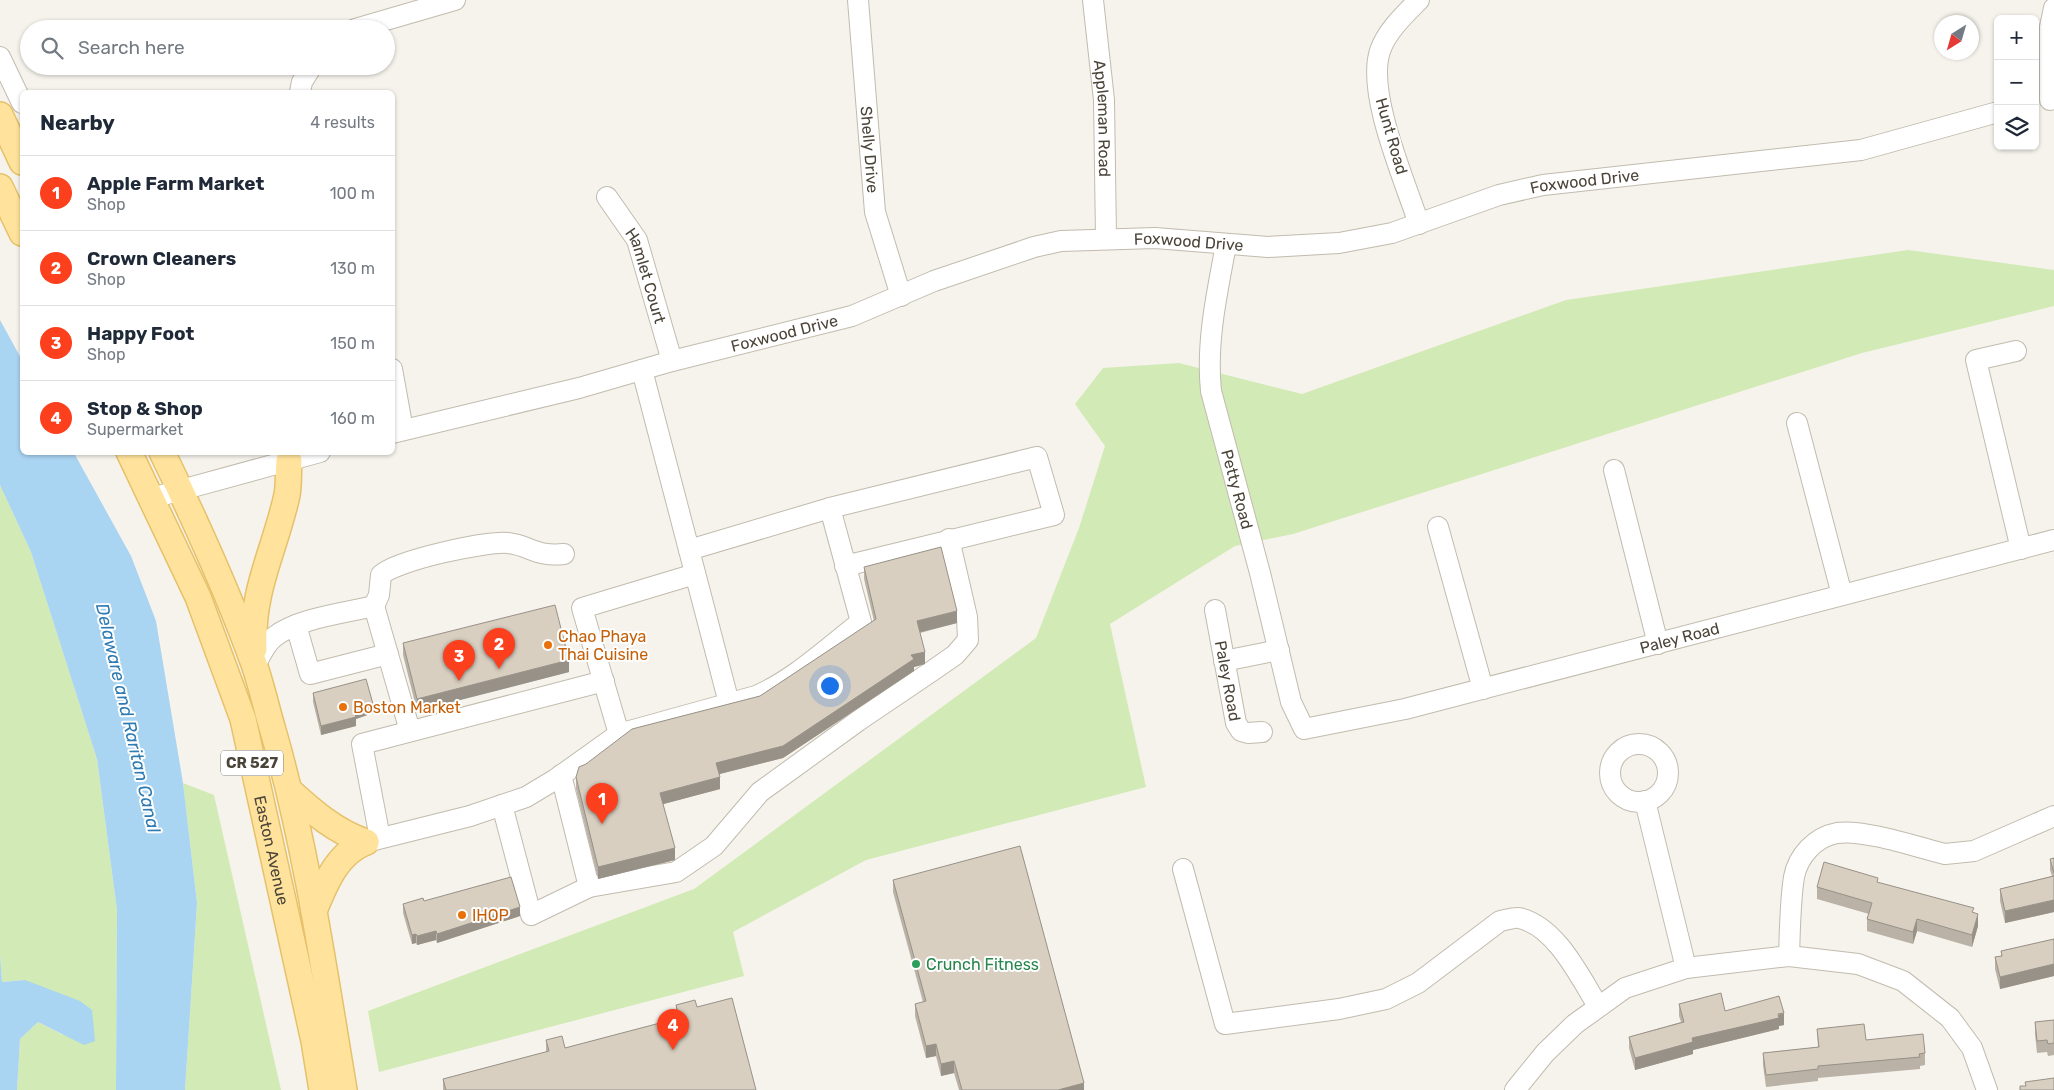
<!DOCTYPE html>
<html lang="en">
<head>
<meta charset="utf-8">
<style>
  :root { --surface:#fff; --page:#f6f6f7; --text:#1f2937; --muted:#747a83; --line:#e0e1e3; --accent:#fc3f1d }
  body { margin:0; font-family:Rubik,sans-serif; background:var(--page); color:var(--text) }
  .controls { position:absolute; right:15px; top:15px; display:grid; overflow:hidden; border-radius:8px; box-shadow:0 1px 4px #0004 }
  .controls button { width:45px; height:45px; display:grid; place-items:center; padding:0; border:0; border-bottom:1px solid var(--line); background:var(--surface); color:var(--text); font:25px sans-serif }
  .compass { position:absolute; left:1934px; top:15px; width:45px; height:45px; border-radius:50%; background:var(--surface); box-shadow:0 1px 4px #0004; rotate:217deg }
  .you { position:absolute; left:829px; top:685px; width:18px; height:18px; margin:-12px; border:4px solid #fff; border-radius:50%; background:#1a73e8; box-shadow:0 0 0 8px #1a73e833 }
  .badge { display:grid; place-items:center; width:32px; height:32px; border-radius:50%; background:var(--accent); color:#fff; font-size:16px; font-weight:700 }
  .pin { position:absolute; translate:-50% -41px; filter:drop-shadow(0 1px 2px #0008) }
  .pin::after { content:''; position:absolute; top:26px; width:18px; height:15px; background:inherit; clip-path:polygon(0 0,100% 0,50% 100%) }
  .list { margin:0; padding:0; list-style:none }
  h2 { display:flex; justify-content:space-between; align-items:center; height:65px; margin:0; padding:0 20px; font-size:21px }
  h2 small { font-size:16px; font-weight:400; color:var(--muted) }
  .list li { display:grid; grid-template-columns:32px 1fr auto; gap:15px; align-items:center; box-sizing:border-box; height:75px; padding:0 20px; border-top:1px solid var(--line) }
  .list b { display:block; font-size:19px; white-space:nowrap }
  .list p { margin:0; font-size:16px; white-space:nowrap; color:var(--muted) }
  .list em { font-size:16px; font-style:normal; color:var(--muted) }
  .icon { flex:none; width:28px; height:28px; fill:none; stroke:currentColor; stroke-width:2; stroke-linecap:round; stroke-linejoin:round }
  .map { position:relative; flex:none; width:2054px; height:1090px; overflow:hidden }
  .search { position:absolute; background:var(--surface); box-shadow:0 1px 4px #0004; left:20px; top:20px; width:375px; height:55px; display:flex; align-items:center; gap:12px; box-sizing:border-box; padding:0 18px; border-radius:28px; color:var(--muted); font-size:19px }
  .panel { position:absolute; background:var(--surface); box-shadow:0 1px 4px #0004; left:20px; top:90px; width:375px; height:365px; border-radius:8px }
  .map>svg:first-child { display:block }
</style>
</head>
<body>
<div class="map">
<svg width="2054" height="1090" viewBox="0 0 2054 1090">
  <rect width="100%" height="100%" fill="#f6f3ec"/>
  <path fill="#d2eab5" d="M1908,250L2054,270V306L1862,353L1293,534L1235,546L1110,624L1146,787L866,860L733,932L744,976L379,1072L368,1011L694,889L1036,638L1079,528L1105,446L1075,404L1103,368L1179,363L1302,394L1566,300Z
    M0,485L31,552L97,759L117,910L116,1090H17L20,1039L38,1022L63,1035L25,980L2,982L0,954Z
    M183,783L214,795L281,1090H185L197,903Z"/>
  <path fill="#a9d4f2" d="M0,320L22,360V452L74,453L131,556L156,621L183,783L197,903L185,1090H116L117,910L97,759L31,552L0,485Z
    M0,954L2,982L25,980L80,1001L92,1010L95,1041L84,1045L38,1022L20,1039L17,1090H0Z"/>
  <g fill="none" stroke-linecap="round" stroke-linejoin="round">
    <g stroke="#c2bbae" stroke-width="22">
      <g id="minor">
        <path id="s1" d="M858,0L875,212L901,296"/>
        <path id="s2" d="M1093,0L1104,100L1106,238"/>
        <path d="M355,29L455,0"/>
        <path d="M0,57L22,103"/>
        <path d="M300,92L302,82L312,66"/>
        <path d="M2050,100V27L2054,8"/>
        <path id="s3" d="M607,197L637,240L672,361"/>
        <path d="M1419,224C1405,181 1366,93 1380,51C1386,32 1405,14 1419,0"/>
        <path id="s4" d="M1226,245C1217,293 1206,342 1211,391L1260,573L1291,702L1304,729L1405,709L2054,540"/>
        <path d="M2016,351L1976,360L2021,549"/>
        <path d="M392,369L403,430"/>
        <path d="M642,370L729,703"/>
        <path d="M1797,423L1842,595"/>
        <path id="s5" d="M392,433L579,388L672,361L852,316L934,281L1034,247L1061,241L1155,238L1268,247L1339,243L1392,233L1499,195L1543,185L1861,150L1998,112"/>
        <path d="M1614,470L1658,644"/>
        <path d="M152,498L320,452"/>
        <path d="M1438,527L1483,689"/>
        <path d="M689,550L830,508"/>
        <path d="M374,606L410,731"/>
        <path id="s6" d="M1215,610L1236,723L1241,731L1248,733L1262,732"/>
        <path d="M296,625L310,674L388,654"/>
        <path d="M1224,661L1279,650"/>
        <path d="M255,666C260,656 265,644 274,637C298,618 345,613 374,606L379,595L381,575C397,560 486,541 508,543C531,546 536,557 564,554"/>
        <path d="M619,734L582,608L695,574"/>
        <circle cx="1639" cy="773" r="29"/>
        <path d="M561,775L589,887"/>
        <path d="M1645,801L1686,968"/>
        <path d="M502,805L531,915L589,887L676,872L714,846L760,792L858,721L932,671L955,655L968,640L967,617L949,539"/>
        <path d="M380,838L362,744L604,681"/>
        <path d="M366,842L470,816L526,797L556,779L619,734L756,696C795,679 827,648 861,622L830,508L1037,457L1054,515L845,566"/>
        <path d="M1183,869L1225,1024L1339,1009L1386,999L1418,983L1500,921C1506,920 1514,917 1519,918C1556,926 1580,977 1598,1006"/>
        <path d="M1789,956C1790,930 1790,902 1794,877C1798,856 1815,837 1837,833C1864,829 1917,847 1945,854L1974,851L2054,816"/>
        <path d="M1515,1090L1545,1053L1575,1024L1625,988L1686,968L1789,956L1858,964L1903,981L1950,1018L1972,1048L1987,1090"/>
      </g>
    </g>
    <g stroke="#e6c16a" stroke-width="28">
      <g id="major">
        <path d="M0,115L22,162"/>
        <path d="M0,187L22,233"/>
        <path id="s7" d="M129,452L198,597L243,719L314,1041L322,1090"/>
        <path d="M162,452C196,522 228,592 254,664C262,687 267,711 274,734C307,850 324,970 344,1090"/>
        <path d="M254,649C251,590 275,550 287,495C289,485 288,472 289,461"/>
        <path d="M290,791C313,812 336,832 366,842"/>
        <path d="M314,911C325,884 337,853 366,842"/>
      </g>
    </g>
    <use href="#minor" stroke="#fff" stroke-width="20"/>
    <use href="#major" stroke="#ffe39c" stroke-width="25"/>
  </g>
  <path fill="#bab2a6" d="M864,567L957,623L920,633L925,664L914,667V671L783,758L719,774L720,789L663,804L675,860L598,879L576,789V777L760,696L874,621L864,579Z
    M403,643L569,672L417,711L403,655Z
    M313,693L373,713L356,719V726L321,735L313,702Z
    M2054,858V912L2005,923L2000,901V889L2052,876L2050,870V859Z
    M893,880L1084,1090H959L954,1073L941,1076L936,1056L926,1058L915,1016V1004L923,1002L893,892Z
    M1878,883L1974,913L1978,926L1972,947L1917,931L1913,944L1867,931V919L1869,914L1817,899V887Z
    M424,901L520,916L437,943L436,940L417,945L416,943L412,944L403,913V904Z
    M2054,939V976L2000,989L1995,969V957L2001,956V951Z
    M1679,1004L1725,1011L1784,1025L1779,1026V1029L1693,1050V1054L1635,1070L1629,1048V1037L1681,1022L1679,1016Z
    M676,1005L697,1007L756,1090H443V1079L546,1052V1040L565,1048L676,1019Z
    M2054,1020V1055L2048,1056L2047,1052L2037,1053L2035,1034V1022Z
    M1817,1029L1925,1053V1065L1920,1066V1069L1818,1078V1081L1766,1087L1763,1065V1053L1818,1047Z"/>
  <path fill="#979187" d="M957,611V623L917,633V621Z
    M925,652V664L914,667V671L783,758L716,775V763L911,655Z
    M569,660V672L417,711V699Z
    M373,704V713L356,719V726L321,735V726L354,711Z
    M720,777V789L660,805V793Z
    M675,848V860L598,879V867Z
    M2054,900V912L2005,923V911Z
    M520,907V916L437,943V934Z
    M1978,914V926L1972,947V935Z
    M1917,919V931L1913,944V932Z
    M436,931V940L417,945V936Z
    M416,934V943L412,944V935Z
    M2054,964V976L2000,989V977Z
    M1784,1013V1025L1779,1026V1029L1693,1050V1054L1635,1070V1058L1692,1038Z
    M936,1044V1056L926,1058V1046Z
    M954,1061V1073L941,1076V1064Z
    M1084,1083V1090H1058Z"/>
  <path fill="#d8cfc1" stroke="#979187" d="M941,547L957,611L917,621L925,652L911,655L914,659L783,746L716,763L720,777L660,793L675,848L598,867L576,777L579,767L586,764L632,729L760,696L876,619L864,567Z
    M555,605L569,660L417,699L403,643Z
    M366,679L373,704L354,711L356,717L321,726L313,693Z
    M1020,846L1084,1083L1058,1090H962L954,1061L941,1064L936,1044L926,1046L915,1004L926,1001L893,880Z
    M2054,858V873L2050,859Z
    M1824,862L1878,878L1877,882L1974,908L1972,912L1978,914L1972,935L1917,919L1913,932L1867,919L1872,903L1817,887Z
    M2054,876V900L2005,911L2000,889Z
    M511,877L520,907L437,934L436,931L417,936L416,934L412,935L403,904L423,898L424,901Z
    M2054,939V964L2000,977L1995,957L2002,956L2001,951Z
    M1721,993L1725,1011L1779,996L1784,1013L1778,1014L1779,1018L1692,1038L1693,1042L1635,1058L1629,1037L1684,1022L1679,1004Z
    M732,998L756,1090H446L443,1079L549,1051L546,1040L562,1036L565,1048L679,1018L676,1005L695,1000L697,1007Z
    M2054,1020V1043L2048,1044L2047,1040L2037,1041L2035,1022Z
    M1864,1024L1866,1040L1923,1034L1925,1053L1919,1054L1920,1057L1818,1066V1069L1766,1075L1763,1053L1819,1047L1817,1029Z
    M2054,1078V1090H2020V1086H2026L2025,1082Z"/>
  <g fill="#e8710a" stroke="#fff" stroke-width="2">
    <circle cx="548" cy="645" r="5"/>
    <circle cx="343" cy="707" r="5"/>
    <circle cx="462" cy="915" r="5"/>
  </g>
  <circle fill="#2e9e5b" stroke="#fff" stroke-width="2" cx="916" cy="964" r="5"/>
  <g text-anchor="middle" stroke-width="4" stroke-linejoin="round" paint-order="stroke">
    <rect fill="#fff" stroke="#817c74" stroke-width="1" x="221" y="750.5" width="62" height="25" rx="4"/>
    <g font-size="15" font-weight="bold" fill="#4b4439">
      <text x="252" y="768">CR 527</text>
    </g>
    <g font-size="16" fill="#4b4439" stroke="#fff">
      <text dy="6" stroke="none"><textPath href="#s2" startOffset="119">Appleman Road</textPath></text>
      <text transform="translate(1392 136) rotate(74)" y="6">Hunt Road</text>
      <text dy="6" stroke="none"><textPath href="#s1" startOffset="150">Shelly Drive</textPath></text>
      <text dy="6" stroke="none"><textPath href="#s5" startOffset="1230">Foxwood Drive</textPath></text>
      <text dy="6" stroke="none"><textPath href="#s5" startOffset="825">Foxwood Drive</textPath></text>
      <text dy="6" stroke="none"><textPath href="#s3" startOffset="89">Hamlet Court</textPath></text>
      <text dy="6" stroke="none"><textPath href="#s5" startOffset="405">Foxwood Drive</textPath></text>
      <text dy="6" stroke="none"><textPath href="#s4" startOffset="249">Petty Road</textPath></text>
      <text dy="6" stroke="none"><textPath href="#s4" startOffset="885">Paley Road</textPath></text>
      <text dy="6" stroke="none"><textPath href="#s6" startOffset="72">Paley Road</textPath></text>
      <text dy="6" stroke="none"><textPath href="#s7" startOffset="425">Easton Avenue</textPath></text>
    </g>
    <g font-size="16" fill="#c56008" stroke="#fff" text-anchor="start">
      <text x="558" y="642">Chao Phaya<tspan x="558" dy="18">Thai Cuisine</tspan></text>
      <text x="353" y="713">Boston Market</text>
      <text x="472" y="921">IHOP</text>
    </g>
    <g font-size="16" fill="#27864d" stroke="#fff" text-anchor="start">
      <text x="926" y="970">Crunch Fitness</text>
    </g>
    <g font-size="18" font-style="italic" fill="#2e7ab2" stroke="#fff">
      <text transform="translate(128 718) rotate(77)" y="6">Delaware and Raritan Canal</text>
    </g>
  </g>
</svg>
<div class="controls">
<button>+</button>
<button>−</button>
<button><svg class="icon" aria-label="layers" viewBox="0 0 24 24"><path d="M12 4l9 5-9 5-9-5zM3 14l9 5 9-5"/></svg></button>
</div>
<svg class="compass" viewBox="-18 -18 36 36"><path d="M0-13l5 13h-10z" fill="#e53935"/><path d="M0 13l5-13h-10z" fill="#747a83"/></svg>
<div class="you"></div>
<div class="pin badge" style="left:602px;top:824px">1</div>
<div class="pin badge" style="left:499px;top:669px">2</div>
<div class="pin badge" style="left:459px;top:681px">3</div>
<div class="pin badge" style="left:673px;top:1050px">4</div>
<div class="search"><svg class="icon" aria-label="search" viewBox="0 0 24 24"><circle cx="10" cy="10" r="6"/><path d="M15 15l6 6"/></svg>Search here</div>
<section class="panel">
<h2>Nearby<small>4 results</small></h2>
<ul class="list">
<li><span class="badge">1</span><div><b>Apple Farm Market</b><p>Shop</p></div><em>100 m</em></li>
<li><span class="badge">2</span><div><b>Crown Cleaners</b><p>Shop</p></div><em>130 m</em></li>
<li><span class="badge">3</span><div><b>Happy Foot</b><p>Shop</p></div><em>150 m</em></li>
<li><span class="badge">4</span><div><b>Stop &amp; Shop</b><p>Supermarket</p></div><em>160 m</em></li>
</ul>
</section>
</div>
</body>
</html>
